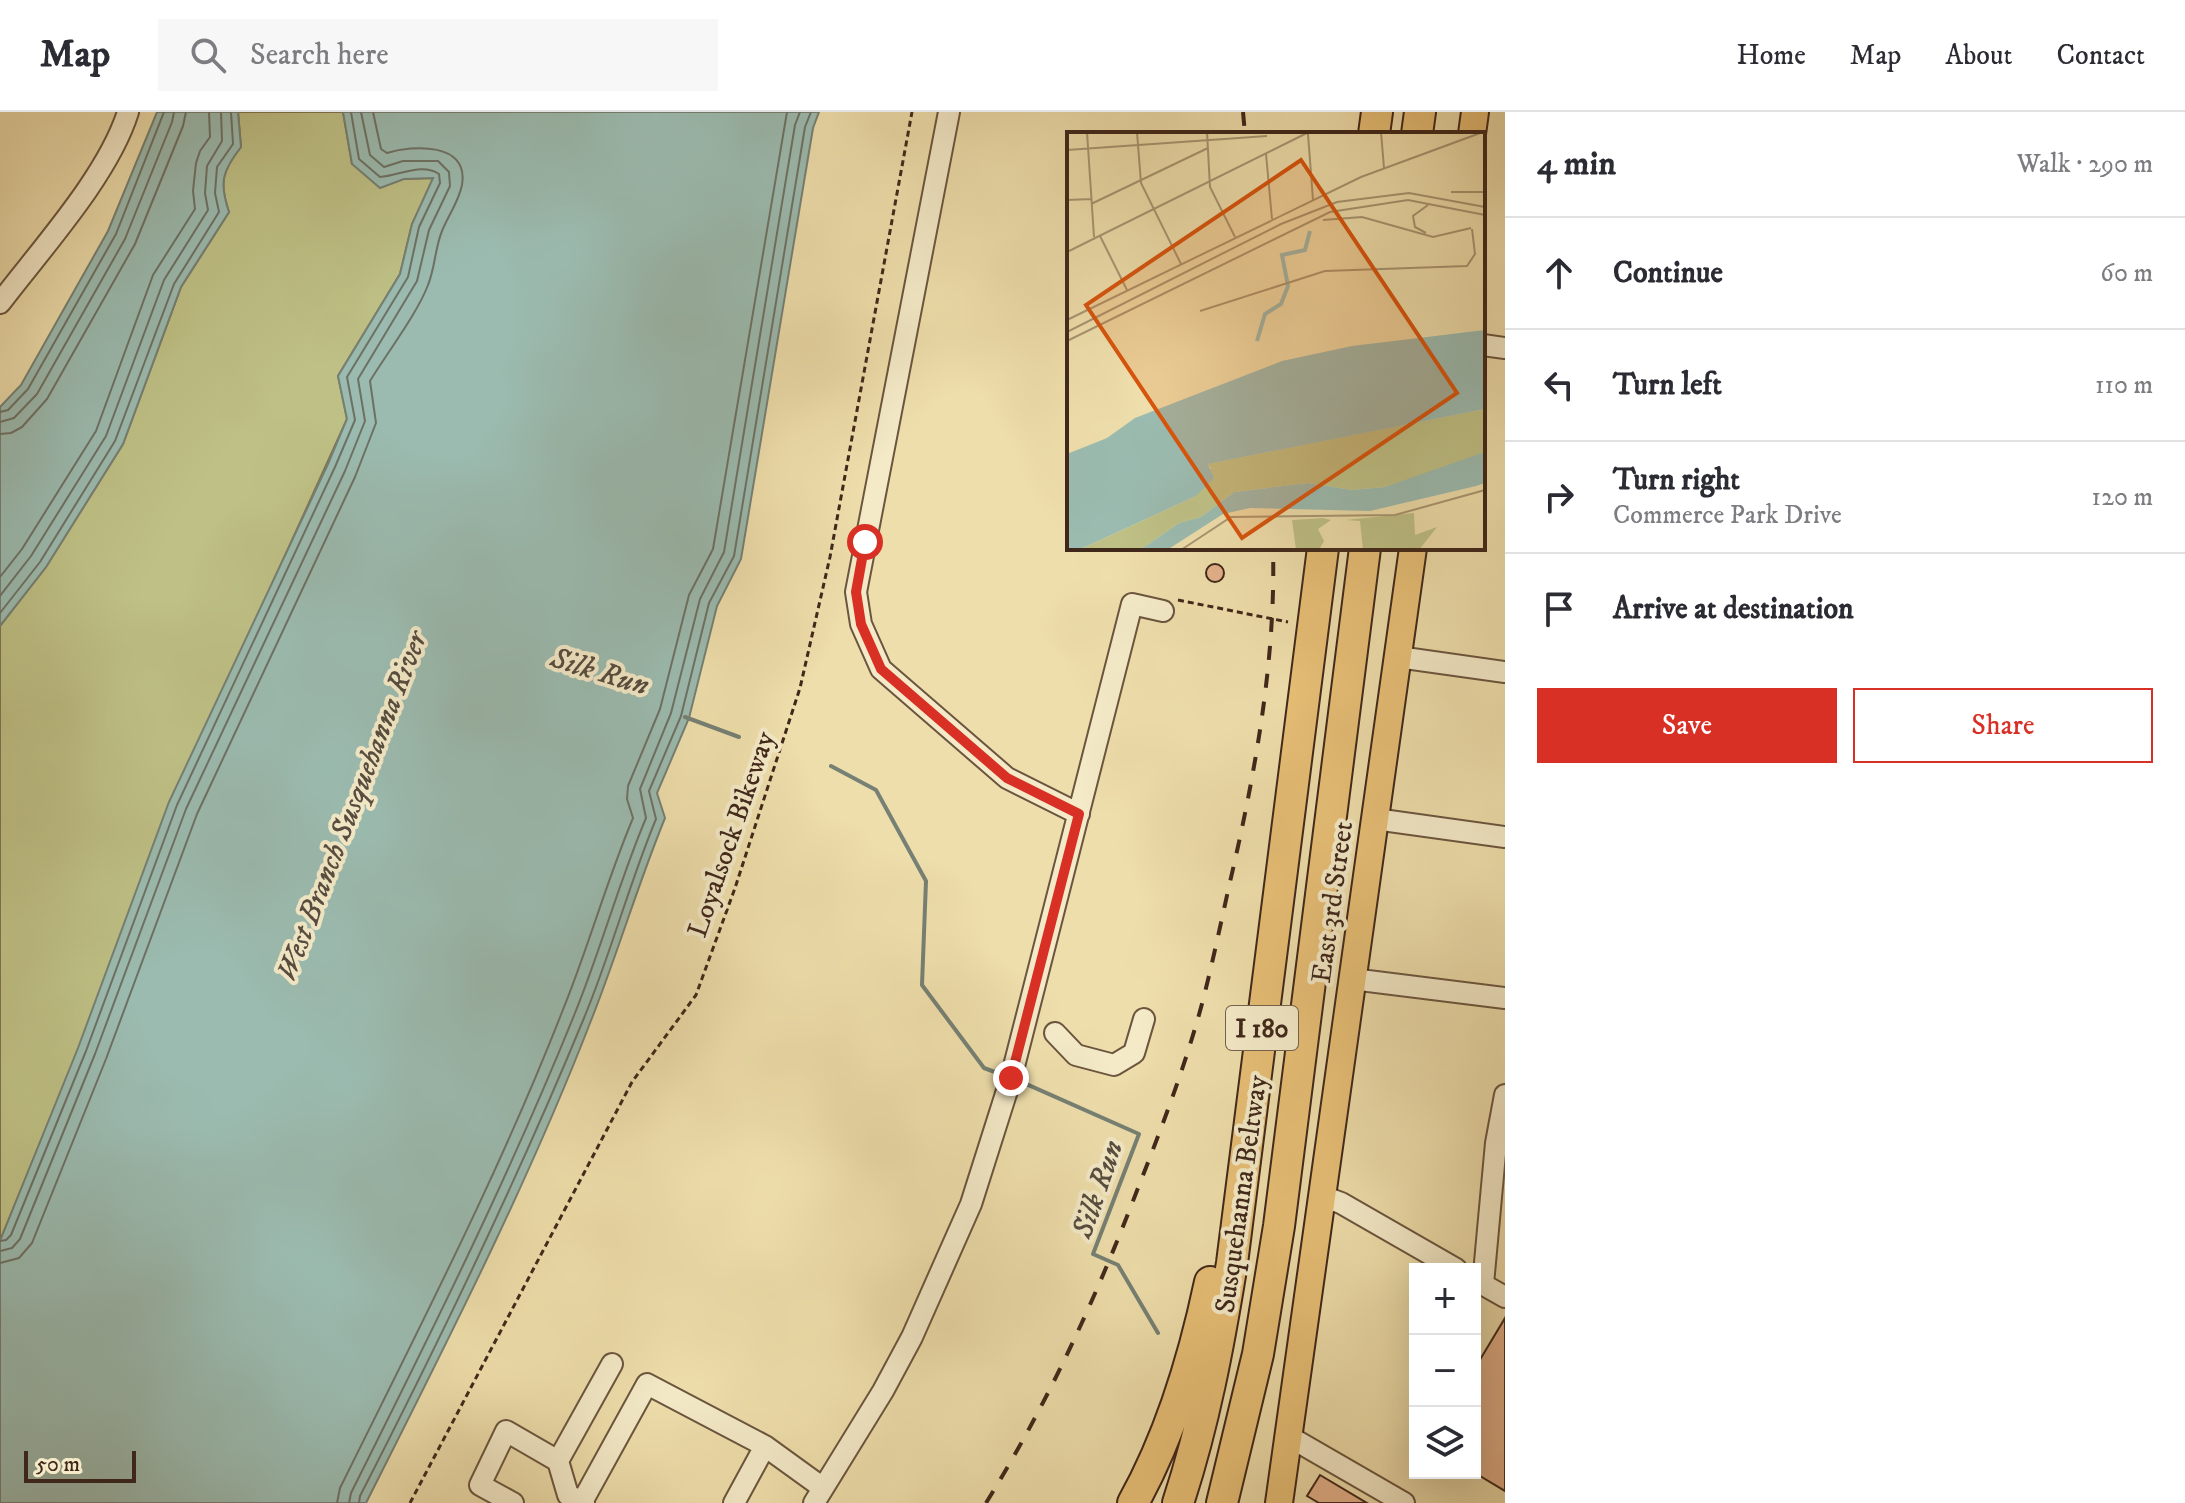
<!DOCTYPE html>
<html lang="en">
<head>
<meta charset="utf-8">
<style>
  :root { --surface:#fff; --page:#f7f7f7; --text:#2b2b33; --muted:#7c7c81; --line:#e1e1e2; --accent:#d93025 }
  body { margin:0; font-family:"IM FELL DW Pica",serif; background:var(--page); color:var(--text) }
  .controls { position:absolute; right:24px; bottom:24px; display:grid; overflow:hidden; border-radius:0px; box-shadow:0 8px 32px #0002 }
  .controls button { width:72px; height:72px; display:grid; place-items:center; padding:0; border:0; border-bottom:2px solid var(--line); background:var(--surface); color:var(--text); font:40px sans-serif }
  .scale { position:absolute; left:24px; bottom:20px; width:112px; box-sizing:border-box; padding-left:8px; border:4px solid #3f271a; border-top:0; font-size:22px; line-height:28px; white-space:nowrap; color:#3f271a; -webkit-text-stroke:6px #f4eac8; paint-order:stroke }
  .stop { position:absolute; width:24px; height:24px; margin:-18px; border:6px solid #d93025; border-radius:50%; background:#fff }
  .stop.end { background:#d93025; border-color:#fff; box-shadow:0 2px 8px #0008 }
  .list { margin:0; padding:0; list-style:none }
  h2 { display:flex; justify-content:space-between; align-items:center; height:104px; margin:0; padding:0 32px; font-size:34px }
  h2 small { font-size:26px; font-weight:400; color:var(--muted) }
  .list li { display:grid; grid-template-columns:52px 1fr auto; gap:24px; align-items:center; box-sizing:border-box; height:112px; padding:0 32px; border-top:2px solid var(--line) }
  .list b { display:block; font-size:30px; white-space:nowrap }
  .list p { margin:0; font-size:26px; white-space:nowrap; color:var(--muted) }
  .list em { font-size:26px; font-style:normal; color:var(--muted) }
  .actions { display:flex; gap:16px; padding:24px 32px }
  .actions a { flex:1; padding:18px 0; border:2px solid var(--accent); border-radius:0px; text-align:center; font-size:28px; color:var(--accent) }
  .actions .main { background:var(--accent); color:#fff }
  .icon { flex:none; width:44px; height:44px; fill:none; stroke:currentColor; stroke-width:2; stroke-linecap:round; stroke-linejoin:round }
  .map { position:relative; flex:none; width:1505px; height:1391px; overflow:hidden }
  header { display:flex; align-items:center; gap:48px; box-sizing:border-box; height:112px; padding:0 40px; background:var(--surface); border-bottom:2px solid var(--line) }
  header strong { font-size:38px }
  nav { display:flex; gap:44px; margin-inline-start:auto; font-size:28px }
  .search { width:560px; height:72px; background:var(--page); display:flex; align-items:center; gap:20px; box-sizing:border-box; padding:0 28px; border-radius:0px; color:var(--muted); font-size:30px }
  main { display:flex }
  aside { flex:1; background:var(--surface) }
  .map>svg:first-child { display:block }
</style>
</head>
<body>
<header>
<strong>Map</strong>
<div class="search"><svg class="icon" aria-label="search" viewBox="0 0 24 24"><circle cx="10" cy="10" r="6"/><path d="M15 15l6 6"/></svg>Search here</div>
<nav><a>Home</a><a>Map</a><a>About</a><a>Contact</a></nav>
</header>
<main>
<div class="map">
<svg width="1505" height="1391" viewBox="0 0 1505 1391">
  <rect width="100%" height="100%" fill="#eedeab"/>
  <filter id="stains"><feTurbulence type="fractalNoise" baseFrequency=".0025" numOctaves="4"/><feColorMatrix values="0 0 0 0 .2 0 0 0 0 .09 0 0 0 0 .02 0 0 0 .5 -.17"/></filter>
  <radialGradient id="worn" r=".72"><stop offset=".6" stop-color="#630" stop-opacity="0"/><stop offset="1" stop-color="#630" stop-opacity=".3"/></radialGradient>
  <path fill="#bec085" stroke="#7e7450" stroke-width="2" d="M238,0H343L352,52L404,67L434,66L412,112L400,162L338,264L347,307L238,547L0,1129V514L46,455L123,332L181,175L229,100C219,71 222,59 241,35Z"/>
  <path fill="#9bbbb0" stroke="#768074" stroke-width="2" d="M157,0H238L241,35C222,59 219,71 229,100L181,175L123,332L46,455L0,514V295L21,273L108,119Z
    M343,0H819L813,16L741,447L717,494L689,606L657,681L665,706C638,772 618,840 592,906C528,1072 446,1232 366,1391H0V1129L78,936L169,690L328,352L347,307L338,264L400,162L412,112L433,66L404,67L380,76L352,52Z"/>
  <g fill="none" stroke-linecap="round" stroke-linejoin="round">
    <path stroke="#6d7165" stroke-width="2" d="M0,300L8,298L28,277L116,122L164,0
      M0,310L14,306L37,282L125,127L172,10L174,0
      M0,322L11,321L22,315L47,287L135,132L183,14L186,0
      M0,465L22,437L96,319L153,163L195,97L193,79L196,51L200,39L210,25L209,0
      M0,484L31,444L106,324L164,168L208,98L205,81L207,54L222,29L221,0
      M0,501L40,450L115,329L174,172L219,100L215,81L217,55L233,32L231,0
      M0,1129L6,1128L11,1123L86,939L177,693L335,355L355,308L347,265L408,165L419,115L440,71L439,62C422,50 398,64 380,65L359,47L351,0
      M0,1139L12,1136L20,1127L95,942L186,697L345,359L365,309L358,267L417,169L429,118L450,74L449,60L438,49H403L384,55L370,43L361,0
      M0,1151L19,1146L32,1131L106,947L197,702L355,365L376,311L370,269C387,241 417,202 428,173C435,156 435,136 442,119C448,104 459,89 462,73C469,30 413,33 387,41L381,37L373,0
      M337,1391L340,1376C418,1218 500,1060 564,895C589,833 607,768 633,706L627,687L628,674L660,597L689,483L713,437L787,0
      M349,1391L351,1381C430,1223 509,1065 575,901C601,837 619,770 646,706L640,677L671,601L700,487L724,440L795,13L800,0
      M359,1391L360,1384C440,1228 517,1069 584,906C611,841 629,772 656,707L649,679L681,604L709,491L734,444L805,15L811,0"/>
    <path stroke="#768074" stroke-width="4" d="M685,605L739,625
      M831,654L876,678L926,769L922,873L984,956L1003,963
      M1015,967L1139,1022L1093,1142L1118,1153L1158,1221"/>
  </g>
  <path fill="#e4b28b" stroke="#3f271a" stroke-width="2" d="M1206 461a9 9 0 1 1 18 0a9 9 0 1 1-18 0Z
    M1505,1206V1379L1475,1361V1256Z
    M1320,1363L1367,1391H1319L1307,1384Z"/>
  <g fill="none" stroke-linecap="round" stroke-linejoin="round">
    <g stroke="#6b553e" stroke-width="24">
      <path id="minor" d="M949,0L856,480L861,512L881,557L1007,666L1079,702
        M0,191C41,137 108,64 128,0
        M1483,233L1505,236
        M1398,545L1505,560
        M1375,707L1505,725
        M1352,867L1505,886
        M1055,921L1076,943L1114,953L1134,941L1144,907
        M1322,1084L1341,1091L1456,1157
        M1475,1168L1505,1185
        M1483,1172L1496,1031L1505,983
        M1288,1324L1404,1391
        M558,1349L612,1252
        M582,1390L647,1272L765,1334L823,1376
        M513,1391L480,1373L506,1319L558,1349L568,1383L584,1391
        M734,1391L765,1334
        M814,1391L883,1279L912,1225L971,1092L1011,966L1132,492L1163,499"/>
    </g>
    <g stroke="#3f271a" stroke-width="30">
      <path id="major" d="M1472,22L1475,0
        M1279,1391L1413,436"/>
    </g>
    <g stroke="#3f271a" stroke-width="34">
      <path id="highway" d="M1374,22L1377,0
        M1417,22L1420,0
        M1133,1391C1171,1323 1194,1246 1210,1170
        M1178,1391C1204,1312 1219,1232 1232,1151L1323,436
        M1222,1391L1258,1242L1279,1114L1365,436"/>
    </g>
    <path stroke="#3f271a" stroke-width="3" stroke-dasharray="6 4" stroke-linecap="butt" d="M1178,488L1288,510
      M410,1391L632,970L696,883L735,776L800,576L830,445L912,0"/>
    <use href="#minor" stroke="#f4eac8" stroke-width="20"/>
    <use href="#major" stroke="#e7bf76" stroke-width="26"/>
    <use href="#highway" stroke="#e7bf76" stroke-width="30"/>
    <path stroke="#3f271a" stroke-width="4" stroke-dasharray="14 14" stroke-linecap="butt" d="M1243,0L1245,22
      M986,1391C1048,1291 1096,1186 1138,1076C1162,1015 1186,952 1203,888C1213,849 1221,810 1230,770C1255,662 1276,548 1273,436"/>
  </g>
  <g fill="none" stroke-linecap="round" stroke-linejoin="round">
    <path stroke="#d93025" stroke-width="10" d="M865,430L856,480L861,512L881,557L1007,666L1079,702L1011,966"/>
  </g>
  <g text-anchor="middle" stroke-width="8" stroke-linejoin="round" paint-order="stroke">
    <rect fill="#f4eac8" stroke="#75624e" stroke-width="2" x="1226" y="894" width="72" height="44" rx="6"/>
    <g font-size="26" font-weight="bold" fill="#3f271a">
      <text x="1262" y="925">I 180</text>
    </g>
    <g font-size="28" fill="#3f271a" stroke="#f4eac8">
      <text transform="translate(730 722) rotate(-71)" y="10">Loyalsock Bikeway</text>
      <text transform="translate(1331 790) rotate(-82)" y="10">East 3rd Street</text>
      <text transform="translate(1240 1082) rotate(-82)" y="10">Susquehanna Beltway</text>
    </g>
    <g font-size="30" font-style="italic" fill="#564c40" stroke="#f4eac8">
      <text transform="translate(600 559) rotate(17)" y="10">Silk Run</text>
      <text transform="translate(351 694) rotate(-69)" y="10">West Branch Susquehanna River</text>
      <text transform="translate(1097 1077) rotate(-71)" y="10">Silk Run</text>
    </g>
  </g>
  <g transform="translate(1067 20)">
    <rect width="418" height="418" fill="#eedeab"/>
    <path d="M418,277V320L394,332L318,355L285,358L241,351L167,360L134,385L112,391L73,418H12L129,364L144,336L140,332ZM347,381L348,403L370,395L352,418H296L293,389L279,388ZM256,386L264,388L251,397L257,409L253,416L229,418L225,388Z" fill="#bec085"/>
    <path d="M418,198V277L141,332L147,346L129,364L16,416L0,418V322L40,306L68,286L215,229L285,214ZM418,320V351L409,354L303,379L183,376L156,382L100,418H73L112,391L134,385L167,360L241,351L285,358L318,355Z" fill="#9bbbb0"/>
    <path fill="none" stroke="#9bbbb0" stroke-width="4" d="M190,209L198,182L214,172L221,154L215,123L238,118L243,99"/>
    <path fill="none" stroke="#a89571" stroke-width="2" d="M20,0L27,105M70,0L74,51L114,132M140,0L143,55L168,105M314,0L317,36M241,2L246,68M0,18L200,4M199,22L205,87M384,60H418M0,68L24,67M24,72L141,16M256,88L295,85L366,105L404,96M359,101L348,95L346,84L361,73M33,104L60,158M0,120L242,0M133,179L258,139L400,134L408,122L405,97M0,188L294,45L416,0M0,200L214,92L270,70L342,61L418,75M0,209L263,80L341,68L418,83M114,418L164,385L328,383L418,358"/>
    <path fill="#d7540d" fill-opacity="0.15" stroke="#d7540d" stroke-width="4" d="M234,28L390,261L175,406L19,173Z"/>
    <rect width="418" height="418" fill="none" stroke="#3f271a" stroke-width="4"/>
  </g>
  <rect width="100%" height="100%" filter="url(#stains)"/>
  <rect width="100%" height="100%" fill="url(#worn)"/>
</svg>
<div class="controls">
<button>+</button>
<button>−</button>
<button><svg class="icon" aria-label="layers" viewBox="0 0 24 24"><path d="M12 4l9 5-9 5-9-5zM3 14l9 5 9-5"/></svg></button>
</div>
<div class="scale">50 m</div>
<div class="stop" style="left:865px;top:430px"></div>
<div class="stop end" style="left:1011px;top:966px"></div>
</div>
<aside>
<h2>4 min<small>Walk · 290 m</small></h2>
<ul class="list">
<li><svg class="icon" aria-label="ahead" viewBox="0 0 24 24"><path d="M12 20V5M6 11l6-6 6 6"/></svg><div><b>Continue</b></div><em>60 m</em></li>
<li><svg class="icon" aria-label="left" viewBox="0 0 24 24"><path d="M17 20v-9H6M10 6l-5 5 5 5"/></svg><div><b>Turn left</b></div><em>110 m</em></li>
<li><svg class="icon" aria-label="right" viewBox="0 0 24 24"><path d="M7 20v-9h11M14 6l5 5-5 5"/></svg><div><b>Turn right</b><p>Commerce Park Drive</p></div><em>120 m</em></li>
<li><svg class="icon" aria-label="arrive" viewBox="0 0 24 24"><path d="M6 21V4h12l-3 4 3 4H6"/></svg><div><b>Arrive at destination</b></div></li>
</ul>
<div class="actions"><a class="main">Save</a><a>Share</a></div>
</aside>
</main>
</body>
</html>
